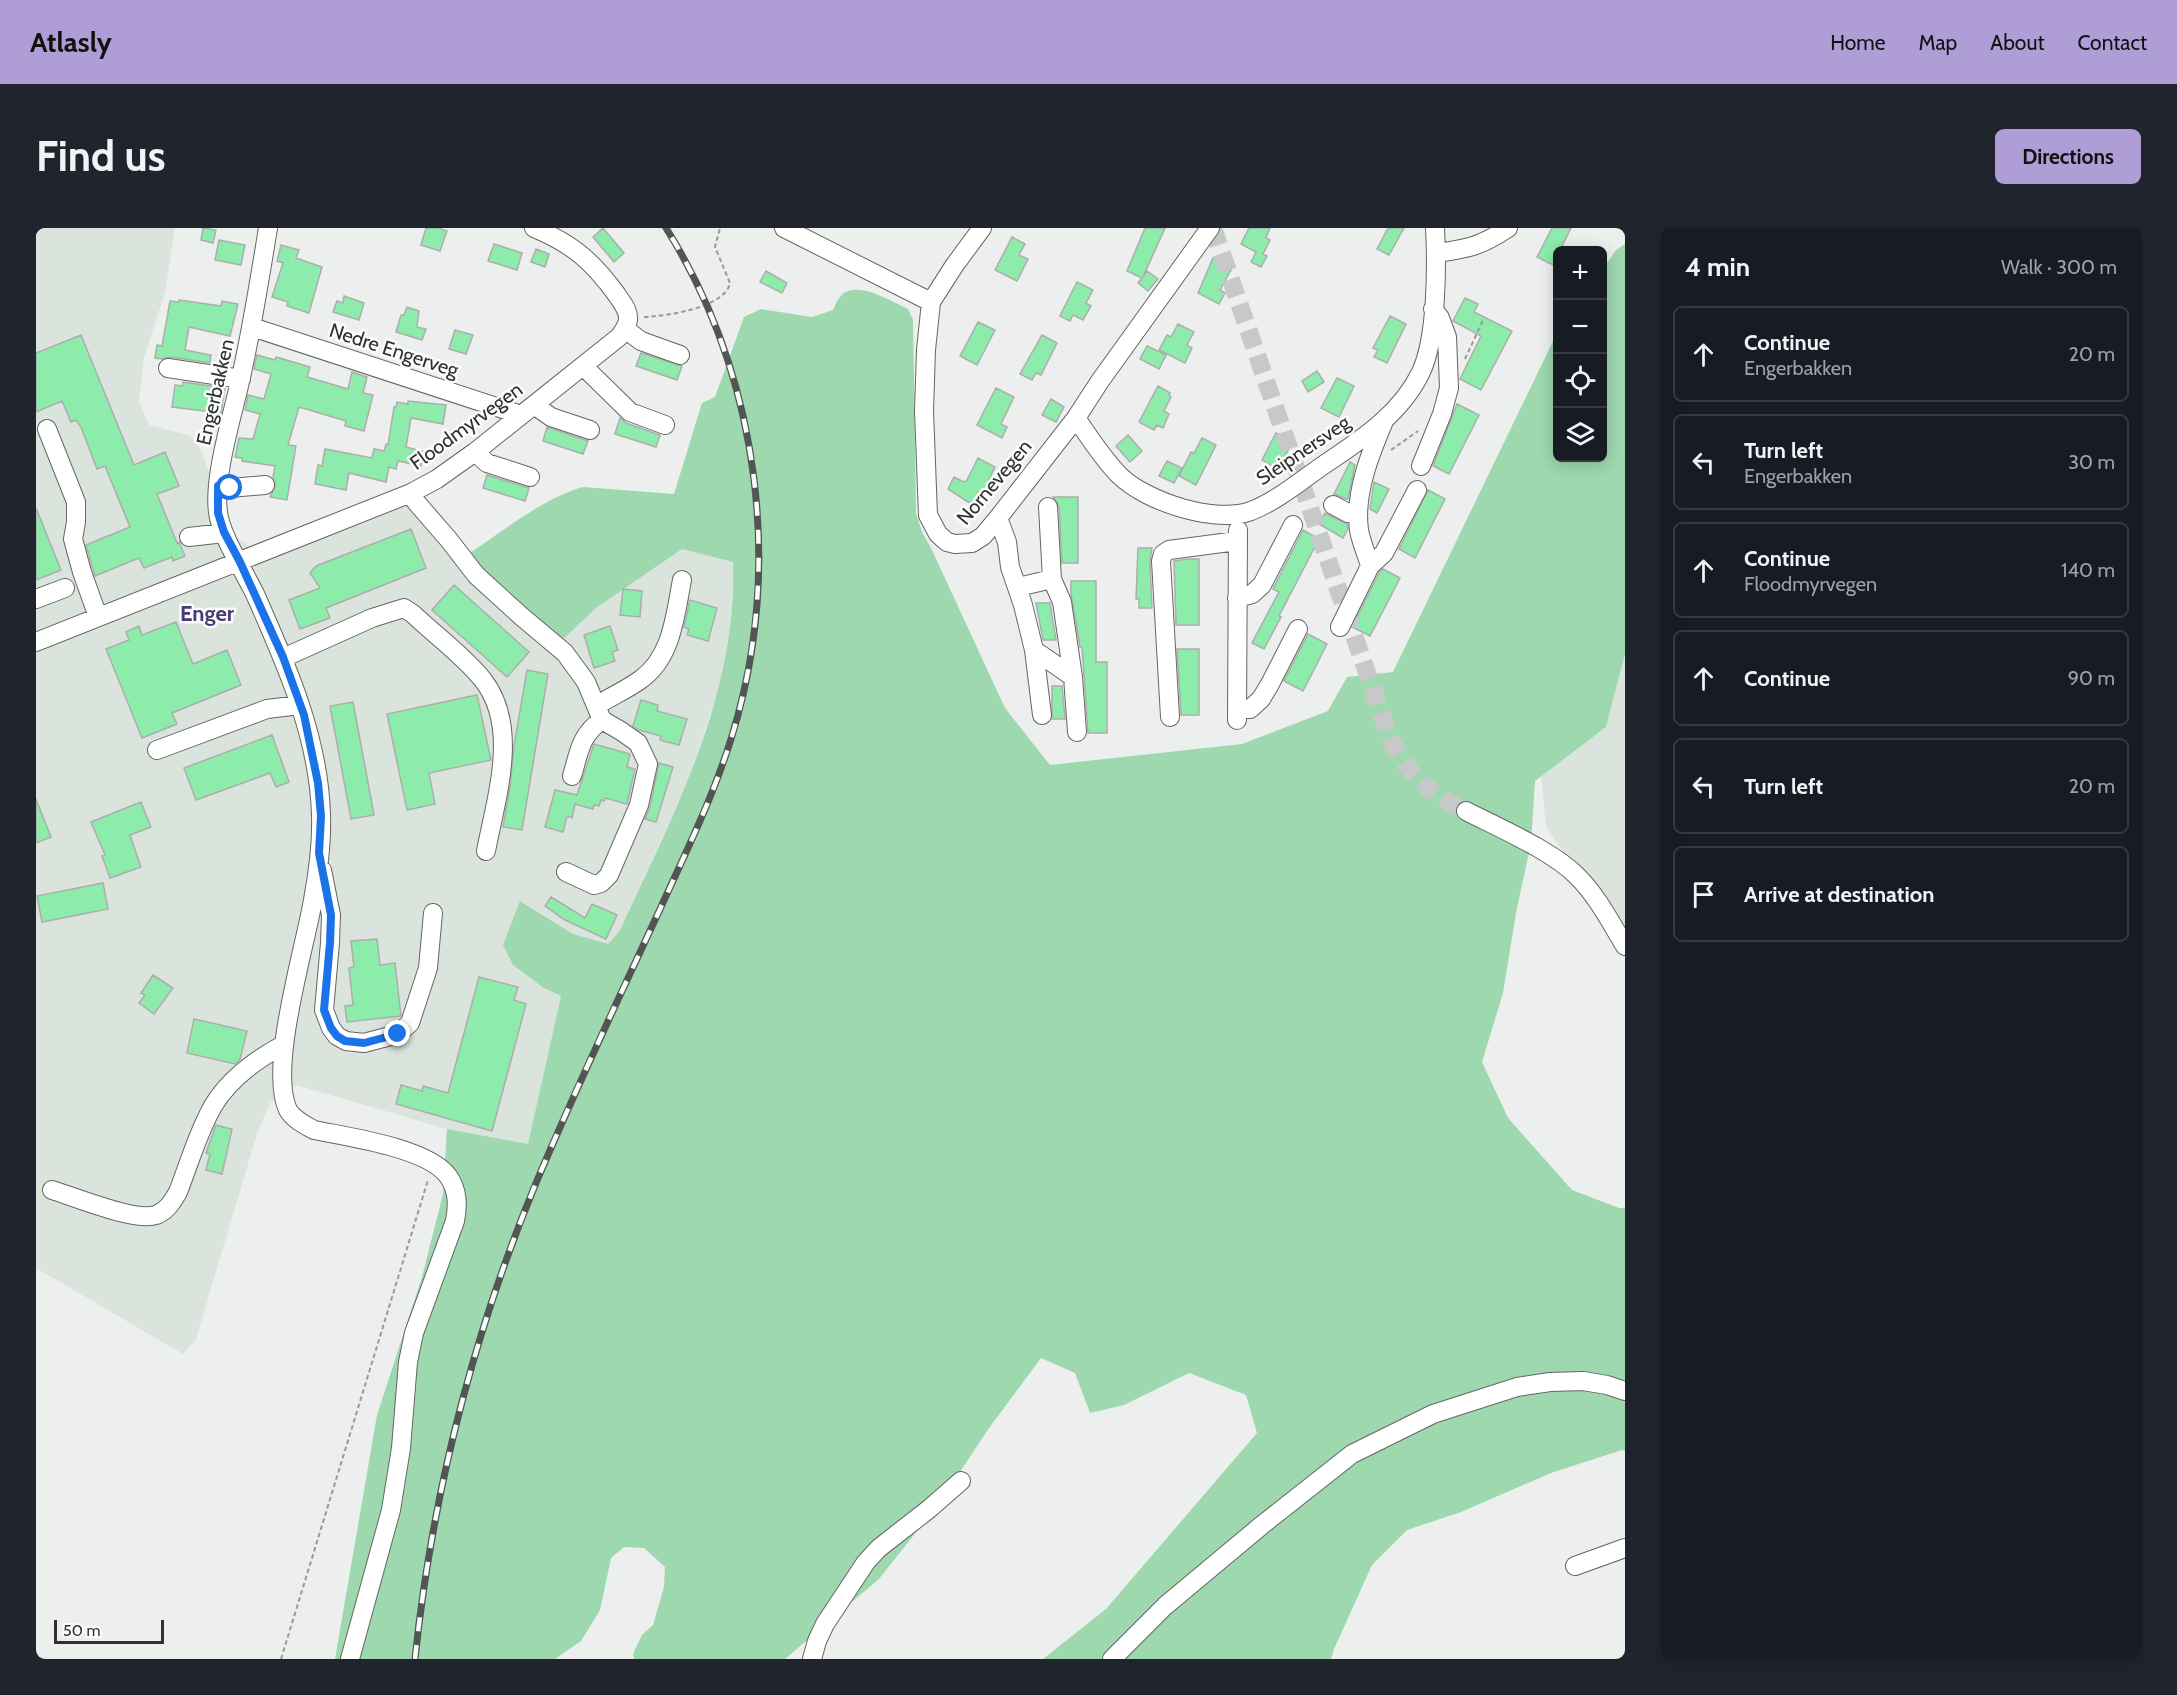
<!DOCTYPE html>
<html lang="en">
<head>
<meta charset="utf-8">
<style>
  :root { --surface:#171b24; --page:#20242c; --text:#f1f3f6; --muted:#9ea1a6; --line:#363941; --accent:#af9ed6 }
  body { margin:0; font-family:Cabin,sans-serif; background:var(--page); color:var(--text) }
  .controls { position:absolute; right:18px; top:18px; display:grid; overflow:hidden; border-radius:9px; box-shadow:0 3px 15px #0003 }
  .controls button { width:54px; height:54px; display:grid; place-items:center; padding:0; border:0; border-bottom:2px solid var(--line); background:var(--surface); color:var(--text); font:30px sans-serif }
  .scale { position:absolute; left:18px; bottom:15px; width:110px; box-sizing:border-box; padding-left:6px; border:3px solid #2f302f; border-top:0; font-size:16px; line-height:21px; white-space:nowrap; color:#2f302f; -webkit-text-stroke:4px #fafdfb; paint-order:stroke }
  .stop { position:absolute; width:18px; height:18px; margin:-14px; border:4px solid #1a73e8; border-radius:50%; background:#fff }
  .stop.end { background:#1a73e8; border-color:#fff; box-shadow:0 2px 6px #0008 }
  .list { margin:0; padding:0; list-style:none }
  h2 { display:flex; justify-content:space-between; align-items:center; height:78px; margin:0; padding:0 24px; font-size:26px }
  h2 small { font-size:20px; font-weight:400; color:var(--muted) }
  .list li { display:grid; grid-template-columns:39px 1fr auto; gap:18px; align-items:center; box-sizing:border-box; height:96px; margin:0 12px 12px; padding:0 12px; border:2px solid var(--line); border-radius:9px }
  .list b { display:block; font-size:22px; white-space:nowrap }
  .list p { margin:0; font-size:20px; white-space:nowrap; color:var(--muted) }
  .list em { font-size:20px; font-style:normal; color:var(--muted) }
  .icon { flex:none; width:33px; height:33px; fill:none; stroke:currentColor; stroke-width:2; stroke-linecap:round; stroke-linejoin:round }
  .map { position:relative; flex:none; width:1589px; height:1431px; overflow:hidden; border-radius:9px }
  header { display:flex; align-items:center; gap:36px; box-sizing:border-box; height:84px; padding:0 30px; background:var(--accent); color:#111 }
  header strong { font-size:28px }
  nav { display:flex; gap:33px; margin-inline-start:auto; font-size:21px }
  .intro { display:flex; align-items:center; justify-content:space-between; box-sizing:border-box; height:144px; padding:0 36px }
  h1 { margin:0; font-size:42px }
  .button { padding:15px 27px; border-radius:9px; background:var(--accent); color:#111; font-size:21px; font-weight:700 }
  main { display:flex; gap:36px; padding:0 36px }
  aside { flex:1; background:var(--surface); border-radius:9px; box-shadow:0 3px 15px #0003 }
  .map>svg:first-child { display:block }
</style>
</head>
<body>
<header>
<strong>Atlasly</strong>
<nav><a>Home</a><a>Map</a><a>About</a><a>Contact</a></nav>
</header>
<div class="intro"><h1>Find us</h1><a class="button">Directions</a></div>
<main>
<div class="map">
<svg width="1589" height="1431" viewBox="0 0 1589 1431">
  <rect width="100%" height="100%" fill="#ecefed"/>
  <path fill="#dae4dd" d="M0,0H139L129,64L108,130L103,173L113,197L155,208L166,224L189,291L197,307L213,318L225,317L379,257L430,328L524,413L560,380L646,321L698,334L695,402L684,457L650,559L583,704L572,717L537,706L485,673L508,760L525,768L492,917L411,901L260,857L234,875L221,906L160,1111L147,1126L0,1040Z
    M1589,426V713L1510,599L1505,548L1570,499Z"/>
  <path fill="#9dd8ae" d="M1589,16V426L1570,499L1499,553L1495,615L1480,685L1467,765L1446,834L1472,890L1536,962L1583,980H1589V1223L1586,1222L1515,1245L1425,1284L1371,1302L1336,1337L1298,1421L1295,1431H1007L1070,1381L1221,1205L1210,1167L1153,1145L1088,1177L1054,1185L1039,1145L1005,1130L953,1200L904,1274L843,1351L749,1431H598L597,1426L606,1407L617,1397L628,1359L629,1339L608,1320L588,1319L575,1330L564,1382L545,1413L519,1431H299L341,1187L386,1049L407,966L411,901L492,916L525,768L508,760L477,737L467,717L484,673L537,706L572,716L583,704C637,588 702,466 697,334L646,321L560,380L524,414L430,328C464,305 509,269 547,259L638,266L666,175L679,169L708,89L725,81L776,89L797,82C799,78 801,72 804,69C819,50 856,74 872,81L877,92L880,285L886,304L895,320L969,480L1014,537L1206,516L1292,483L1311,449L1357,444L1521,105L1522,230H1566L1567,41L1580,22Z"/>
  <path fill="#8decac" stroke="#acaeac" stroke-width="1.5" d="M167,0L180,2L177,15L165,12Z
    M390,0H402L411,3L404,23L385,17Z
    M567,0L588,25L578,34L557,9Z
    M1109,0H1129L1107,49L1111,43L1122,51L1112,63L1102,55L1106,50L1091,43Z
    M1213,0H1234L1230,10L1234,12L1227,26L1231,28L1225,39L1215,34L1220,24L1205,16Z
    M1352,0H1368L1353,27L1341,21Z
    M1516,0H1535L1524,22H1521L1517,37L1501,29Z
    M976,9L989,16L983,27L992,31L981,53L959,42Z
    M183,12L209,17L205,37L179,32Z
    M458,16L486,25L481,42L452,33Z
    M245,17L263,22L260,30L286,39L273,85L251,78L252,74L236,69L247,35L241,33Z
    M500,21L513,26L509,39L495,34Z
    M1177,30L1196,40L1184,62L1189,65L1183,76L1162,65Z
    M730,43L751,55L746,65L724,54Z
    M1041,54L1057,62L1050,75L1055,78L1047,92L1037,87L1034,93L1024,88Z
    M308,68L328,75L323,92L297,84L301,73L307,75Z
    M1429,70L1442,76L1438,84L1476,103L1445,162L1424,151L1445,108L1417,93Z
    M143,72L185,78L186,73L202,76L194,108L153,99L149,122L175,127L174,135L134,129L126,131L119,130L121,117L126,118L134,73L143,74Z
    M371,79L383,83L381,99L390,101L386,112L360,104L365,87H368Z
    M1354,88L1370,96L1351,135L1338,129L1342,122L1337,120Z
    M942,94L959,102L941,137L924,128Z
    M1142,96L1158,104L1151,117L1156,120L1149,135L1123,122L1131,107L1135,109Z
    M419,102L437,107L430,126L413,121Z
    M45,107L98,237L129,224L143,258L121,266L141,315L143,314L149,328L137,333L136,329L108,340L103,330L59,348L50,317L94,299L69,238L61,241L45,199L40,192L35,194L26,173L0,184V125Z
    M1006,107L1021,115L1005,147L1000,145L996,152L984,146Z
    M1111,118L1130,127L1123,141L1104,131Z
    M605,125L646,138L641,152L600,138Z
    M221,127L239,132L240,129L274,139L271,149L312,161L316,144L331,149L327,165L337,167L328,203L309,198L310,193L263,179L252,217L260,218L251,272L234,269L240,257L237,249L239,238L206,233V230L199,229L203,210L217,211L224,186L209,182L212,167L228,171L235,146L218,141Z
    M1281,143L1288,154L1272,164L1266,153Z
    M1301,150L1318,158L1303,189L1285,180Z
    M147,154L189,160L185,185L136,179L139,157L146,158Z
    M1122,158L1134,165L1133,167L1135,169L1128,183L1133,186L1127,200L1121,197L1118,202L1103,194Z
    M960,160L978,169L965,196L971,199L966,210L941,197Z
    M1015,171L1028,179L1020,194L1006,187Z
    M372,173L410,177L407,196L375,190L370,219L389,224L385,238L362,233L360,241L353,239L350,254L313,245L310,262L279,256L282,237L286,238L289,221L336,230L338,221L348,223L350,216L352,217L358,179H360L361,174L372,176Z
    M1421,176L1443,187L1413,246L1397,238Z
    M584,190L590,195L624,207L620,219L579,206Z
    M511,199L552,213L547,226L507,213Z
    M1240,205L1257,213L1242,241L1226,232Z
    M1092,207L1106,223L1094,234L1080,218Z
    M1166,210L1180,217L1160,257L1143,248L1155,224L1158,225Z
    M942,230L959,239L946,266L942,264L935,276L912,261L918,249L928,254L931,252Z
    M1131,233L1146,240L1138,255L1123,248Z
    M1314,234L1319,237L1312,271H1310L1298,266Z
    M451,247L493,260L489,273L447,260Z
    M1338,254L1353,261L1341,285L1334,281Z
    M1392,262L1409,271L1379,330L1363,321Z
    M1017,269H1042V335H1026L1023,278Z
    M0,280L25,342L0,352Z
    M1289,285L1311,296L1312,301L1307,310L1283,296Z
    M375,301L390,340L290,380L294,390L264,401L253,372L284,360L274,345L280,338Z
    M1267,302L1283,311L1243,388L1245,389L1228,421L1216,415L1243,364L1237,361Z
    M1102,320H1116L1114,334L1116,380H1103V371H1100Z
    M1153,331H1163V397H1140L1138,333Z
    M1347,341L1364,350L1334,408L1316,399L1343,345Z
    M1035,353H1060V434H1071V505H1052L1046,419H1044L1035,366Z
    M418,357L493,424L471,449L396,382Z
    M587,361L606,363L604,389L584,387Z
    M654,372L681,380L672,413L651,407L653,401L648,399Z
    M1000,375H1014L1020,412H1007Z
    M140,394L157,436L191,422L205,457L136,485L141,496L106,510L70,421L93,412L90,404L103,398L106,407Z
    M574,398L582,422L576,424L579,433L558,440L548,407Z
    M1272,406L1291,416L1267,463L1248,453Z
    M1141,421H1163V487H1145Z
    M491,442L512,446L486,602L467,599L474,559L478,518Z
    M1016,458H1026L1029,491H1016Z
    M441,467L455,532L393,545L399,576L371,582L351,486Z
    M605,472L622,477L621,483L651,491L643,517L624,512L625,508L603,502L597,498Z
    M317,474L338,587L315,591L294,478Z
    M236,507L253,554L240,559L234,545L160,572L148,540Z
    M558,516L594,526L591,539L599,541L591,576L569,570L568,573L565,572L563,578L558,577L557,581L539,576L536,590L531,588L527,604L509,599L519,562L541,567Z
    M623,535L637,539L620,594L609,591L614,579Z
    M0,571L15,609L0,615Z
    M105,574L115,599L94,607L105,639L74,650L66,628L69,627L55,594Z
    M67,655L72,681L6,694L1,668Z
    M515,669L549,690L556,676L581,687L570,711L529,692L509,678Z
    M341,711L344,737L359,735L365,788L311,794L309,778L317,777L313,740L318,739L315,713Z
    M117,747L137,760L118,786L103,775L109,767L105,765Z
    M443,749L482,759L478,772L490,776L456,903L360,876L365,857L386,863L387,858L412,865Z
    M158,791L211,803L204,831L199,836L151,825Z
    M180,897L196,901L186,946L170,942L174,926L170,925Z"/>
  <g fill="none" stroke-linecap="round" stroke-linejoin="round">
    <path stroke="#c6c9c7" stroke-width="18" stroke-dasharray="18 9" stroke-linecap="butt" d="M1177,0L1354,511C1376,550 1390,563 1430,583"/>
    <g stroke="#636664" stroke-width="20">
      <path id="minor" d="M232,0C224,50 216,100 205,149C197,186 177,249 182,284C184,306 209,345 219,366C250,436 283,509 285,587C286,615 282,645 277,672C269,720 232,840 252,882C257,891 269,897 278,902C312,909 392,920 412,948C422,962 422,977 419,993L378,1105L372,1134L365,1220L355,1282L314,1431
        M748,0L895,74
        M946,0L918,38L895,74L890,122L888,183L892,287L902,306L911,314L919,316L936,315L947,308L962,290L1040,190L1064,153L1174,0
        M1400,25C1432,21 1445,18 1472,0
        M216,99L485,187
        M589,101L605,113L644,127
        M547,138L594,184L629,197
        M132,140L205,151
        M498,177L515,189L554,202
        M1040,190C1054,210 1067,231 1084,248C1111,274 1179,296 1215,283C1243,272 1268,250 1292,234C1328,210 1366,184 1385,144C1401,110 1401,38 1399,0
        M11,201L40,274V294L37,311L46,344L62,389
        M439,224L451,235L494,249
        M1385,238L1406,186L1413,160L1411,109L1404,90L1397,81
        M182,258L194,260L229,257
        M375,265L380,274L413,312L440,347L485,388L529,425L550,454L566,492
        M1297,277L1312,285L1322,286
        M1012,279L1016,351L1026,374L1037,449L1041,504
        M962,290L971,314L974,339L987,377L998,422L1006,487
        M153,309L188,305
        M1334,338C1331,327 1325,314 1323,302C1318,266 1334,226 1348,193
        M982,359L1016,351
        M1201,370L1216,366L1226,357L1257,297
        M0,371L29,360
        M1304,399L1334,338L1348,325L1381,262
        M0,414L375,265L401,251L439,224L583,109C587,104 591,99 592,92C593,82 586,75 581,67C557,34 537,16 498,0
        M998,422L1037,449
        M247,430L336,390L368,380L377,386C399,407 429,429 447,452C484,499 460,570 450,623
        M560,478C574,469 590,462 604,452C636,430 639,388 646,352
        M1201,481H1214L1225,471L1234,456L1262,401
        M1134,489L1125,333L1127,326L1133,322L1201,313
        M1201,492L1202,302
        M121,522L231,481L264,477
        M1430,583C1463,600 1517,623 1542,649C1561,668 1575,695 1589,718
        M286,642L295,687L294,715L288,782L295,800L301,808L310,813L328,815L362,806L374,795L392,740L397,685
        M530,644L558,657L565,655L573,647L603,577L612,536L602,515L585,503L566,492C544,507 543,525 536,548
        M16,962C39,969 99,994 120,987C131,983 136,974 142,964C153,936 162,904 177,878C193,851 221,831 247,817
        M1539,1338L1589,1320
        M776,1431L781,1413L789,1396L830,1334L843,1320L893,1281L925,1253
        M1076,1431L1129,1378L1226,1297L1316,1226L1397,1186L1481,1159L1514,1154L1547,1153L1571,1157L1589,1163"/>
    </g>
    <path stroke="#989a98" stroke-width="2" stroke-dasharray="4.5 3" stroke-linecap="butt" d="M608,89C630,88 689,80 694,55L679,19L684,0
      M1429,131L1448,90
      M1355,222L1382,203
      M245,1431L392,952"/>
    <use href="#minor" stroke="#fff" stroke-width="18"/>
    <g stroke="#535554" stroke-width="7">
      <path id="rail" d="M379,1431C396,1267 437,1107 500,955C539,862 583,770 625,679C650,624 677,569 695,511C748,342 724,150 630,0"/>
    </g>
    <use href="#rail" stroke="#fafdfb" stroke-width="4.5" stroke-dasharray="14" stroke-linecap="butt"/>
  </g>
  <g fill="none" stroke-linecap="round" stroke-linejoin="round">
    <path stroke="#1a73e8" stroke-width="8" d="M194,260L182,258V285L188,304L204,334L247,429L268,487L282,555L285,588L283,625L295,687L294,715L288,782L295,800L301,808L309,813L328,815L362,806"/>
  </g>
  <g text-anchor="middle" stroke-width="5" stroke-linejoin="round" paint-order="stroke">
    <g font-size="20" fill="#2f302f" stroke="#fafdfb">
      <text transform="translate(358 122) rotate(18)" y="7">Nedre Engerveg</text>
      <text transform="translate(179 164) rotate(-77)" y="7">Engerbakken</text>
      <text transform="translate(430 198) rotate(-36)" y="7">Floodmyrvegen</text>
      <text transform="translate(1267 222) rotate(-34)" y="7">Sleipnersveg</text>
      <text transform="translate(958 254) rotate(-50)" y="7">Nornevegen</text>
    </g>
    <g font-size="22" font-weight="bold" fill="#493976" stroke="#fafdfb">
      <text x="171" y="393">Enger</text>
    </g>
  </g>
</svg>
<div class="controls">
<button>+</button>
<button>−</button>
<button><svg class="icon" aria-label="locate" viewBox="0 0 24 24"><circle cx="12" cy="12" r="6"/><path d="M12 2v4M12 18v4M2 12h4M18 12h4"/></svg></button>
<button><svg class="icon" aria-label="layers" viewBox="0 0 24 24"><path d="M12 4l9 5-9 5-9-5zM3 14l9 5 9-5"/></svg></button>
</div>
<div class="scale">50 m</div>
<div class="stop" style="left:194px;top:260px"></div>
<div class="stop end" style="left:362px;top:806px"></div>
</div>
<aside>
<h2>4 min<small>Walk · 300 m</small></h2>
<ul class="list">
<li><svg class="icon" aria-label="ahead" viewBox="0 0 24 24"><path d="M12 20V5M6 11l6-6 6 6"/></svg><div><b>Continue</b><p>Engerbakken</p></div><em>20 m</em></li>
<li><svg class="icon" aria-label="left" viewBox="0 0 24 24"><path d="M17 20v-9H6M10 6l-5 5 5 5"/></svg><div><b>Turn left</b><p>Engerbakken</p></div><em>30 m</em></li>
<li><svg class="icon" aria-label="ahead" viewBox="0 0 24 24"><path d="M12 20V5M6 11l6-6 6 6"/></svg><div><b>Continue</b><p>Floodmyrvegen</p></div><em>140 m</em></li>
<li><svg class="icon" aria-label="ahead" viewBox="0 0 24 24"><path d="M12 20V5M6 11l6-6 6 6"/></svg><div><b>Continue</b></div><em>90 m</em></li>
<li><svg class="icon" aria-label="left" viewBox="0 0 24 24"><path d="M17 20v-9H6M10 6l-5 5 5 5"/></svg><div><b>Turn left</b></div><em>20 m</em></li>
<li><svg class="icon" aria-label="arrive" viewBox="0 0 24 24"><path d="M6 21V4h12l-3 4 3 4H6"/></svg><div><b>Arrive at destination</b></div></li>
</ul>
</aside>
</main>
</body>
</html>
